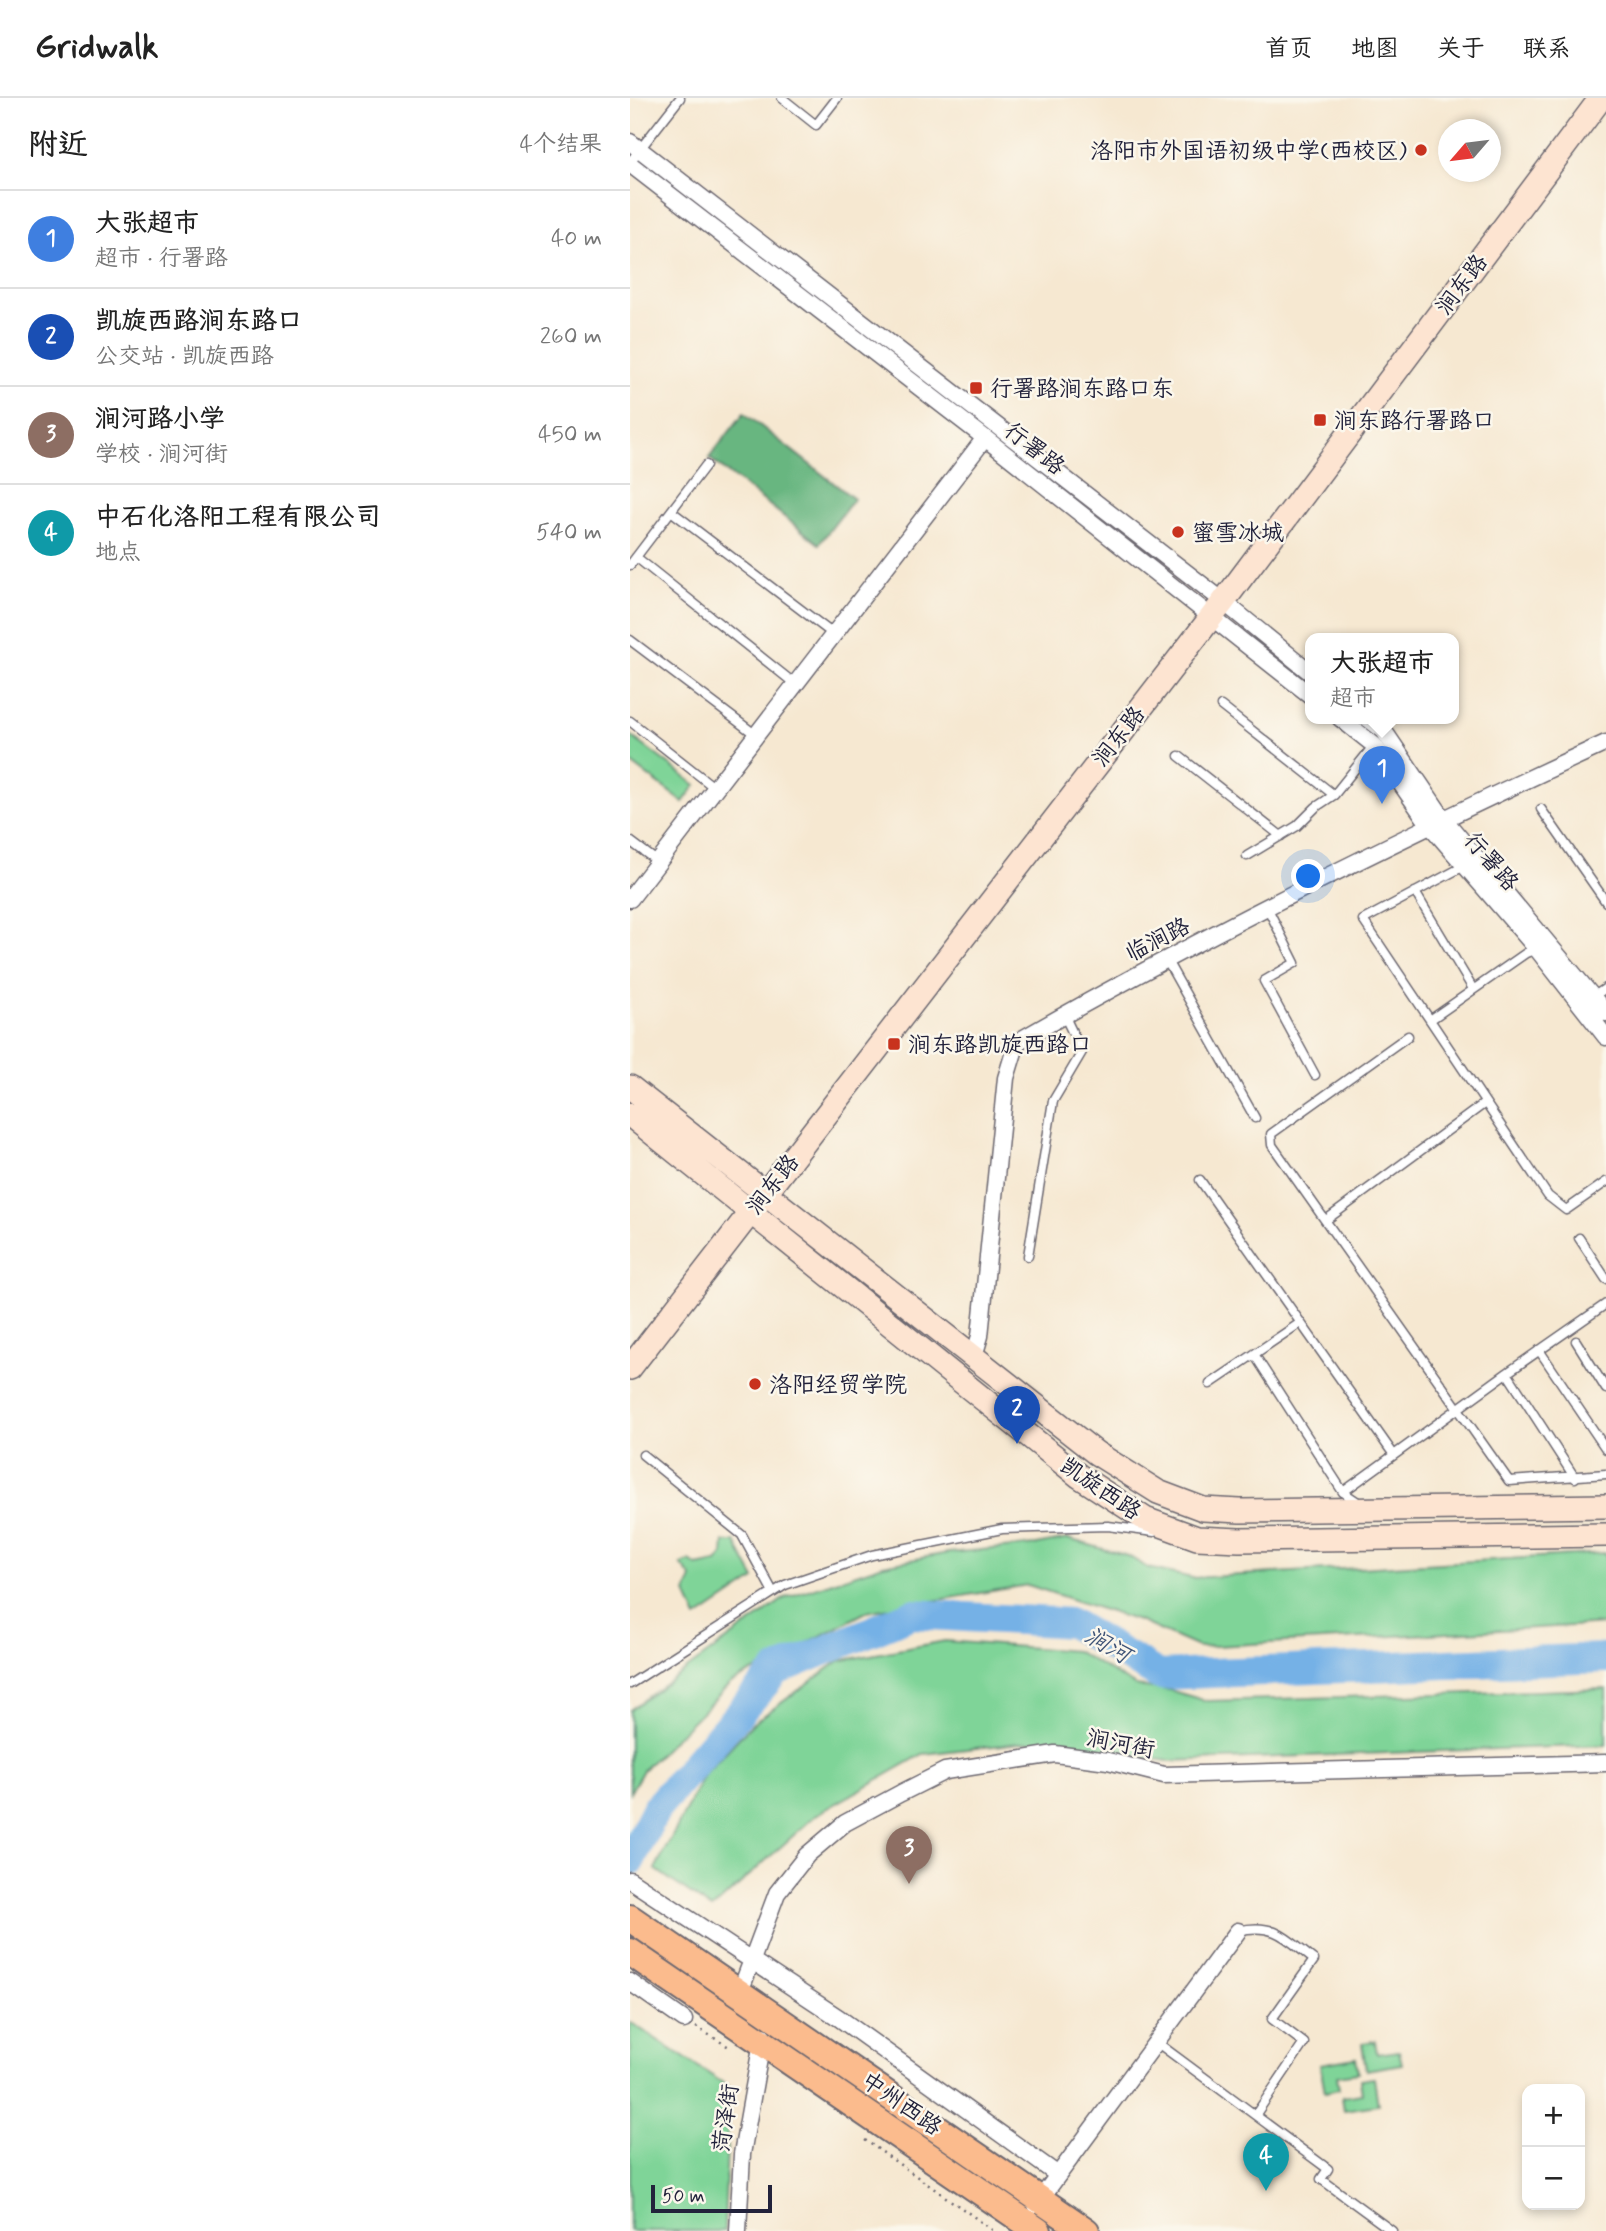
<!DOCTYPE html>
<html lang="zh">
<head>
<meta charset="utf-8">
<style>
  :root { --surface:#fff; --page:#f2f2f2; --text:#222; --muted:#767676; --line:#e0e0e0; --accent:#d93025 }
  body { margin:0; font-family:Mynerve,"LXGW WenKai TC",sans-serif; background:var(--page); color:var(--text) }
  .controls { position:absolute; right:21px; bottom:21px; display:grid; overflow:hidden; border-radius:14px; box-shadow:0 4px 10px #0003 }
  .controls button { width:63px; height:63px; display:grid; place-items:center; padding:0; border:0; border-bottom:2px solid var(--line); background:var(--surface); color:var(--text); font:35px sans-serif }
  .compass { position:absolute; left:808px; top:21px; width:63px; height:63px; border-radius:50%; background:var(--surface); box-shadow:0 4px 10px #0003; rotate:242deg }
  .scale { position:absolute; left:21px; bottom:18px; width:121px; box-sizing:border-box; padding-left:7px; border:4px solid #22223b; border-top:0; font-size:19px; line-height:24px; white-space:nowrap; color:#22223b; -webkit-text-stroke:5px #fbf7ec; paint-order:stroke }
  .you { position:absolute; left:679px; top:779px; width:24px; height:24px; margin:-18px; border:5px solid #fff; border-radius:50%; background:#1a73e8; box-shadow:0 0 0 10px #1a73e833 }
  .badge { display:grid; place-items:center; width:46px; height:46px; border-radius:50%; background:var(--accent); color:#fff; font-size:23px; font-weight:700 }
  .pin { position:absolute; translate:-50% -58px; filter:drop-shadow(0 2px 4px #0008) }
  .pin::after { content:''; position:absolute; top:37px; width:24px; height:21px; background:inherit; clip-path:polygon(0 0,100% 0,50% 100%) }
  .popup { position:absolute; left:675px; top:535px; width:154px; height:91px; box-sizing:border-box; display:grid; place-content:center; border-radius:14px; background:var(--surface); filter:drop-shadow(0 2px 5px #0005); font-size:23px; white-space:nowrap; color:var(--muted) }
  .popup b { font-size:26px; color:var(--text) }
  .popup::after { content:''; position:absolute; left:50%; top:100%; margin-left:-14px; border:14px solid transparent; border-top-color:var(--surface) }
  .list { margin:0; padding:0; list-style:none }
  h2 { display:flex; justify-content:space-between; align-items:center; height:91px; margin:0; padding:0 28px; font-size:30px }
  h2 small { font-size:23px; font-weight:400; color:var(--muted) }
  .list li { display:grid; grid-template-columns:46px 1fr auto; gap:21px; align-items:center; box-sizing:border-box; height:98px; padding:0 28px; border-top:2px solid var(--line) }
  .list b { display:block; font-size:26px; white-space:nowrap }
  .list p { margin:0; font-size:23px; white-space:nowrap; color:var(--muted) }
  .list em { font-size:23px; font-style:normal; color:var(--muted) }
  .map { position:relative; flex:none; width:976px; height:2133px; overflow:hidden }
  header { display:flex; align-items:center; gap:42px; box-sizing:border-box; height:98px; padding:0 35px; background:var(--surface); border-bottom:2px solid var(--line) }
  header strong { font-size:33px }
  nav { display:flex; gap:38px; margin-inline-start:auto; font-size:24px }
  main { display:flex }
  aside { flex:1; background:var(--surface) }
  .map>svg:first-child { display:block }
</style>
</head>
<body>
<header>
<strong>Gridwalk</strong>
<nav><a>首页</a><a>地图</a><a>关于</a><a>联系</a></nav>
</header>
<main>
<aside>
<h2>附近<small>4个结果</small></h2>
<ul class="list">
<li><span class="badge" style="background:#3f7fe0">1</span><div><b>大张超市</b><p>超市 · 行署路</p></div><em>40 m</em></li>
<li><span class="badge" style="background:#1a4fb4">2</span><div><b>凯旋西路涧东路口</b><p>公交站 · 凯旋西路</p></div><em>260 m</em></li>
<li><span class="badge" style="background:#8d6e63">3</span><div><b>涧河路小学</b><p>学校 · 涧河街</p></div><em>450 m</em></li>
<li><span class="badge" style="background:#0f9aa8">4</span><div><b>中石化洛阳工程有限公司</b><p>地点</p></div><em>540 m</em></li>
</ul>
</aside>
<div class="map">
<svg width="976" height="2133" viewBox="0 0 976 2133">
  <rect width="100%" height="100%" fill="#fbf7ec"/>
  <filter id="ink" filterUnits="userSpaceOnUse"><feTurbulence type="fractalNoise" baseFrequency=".0143" numOctaves="2"/><feDisplacementMap in="SourceGraphic" scale="14" xChannelSelector="R" yChannelSelector="G"/><feConvolveMatrix kernelMatrix="1 2 1 2 8 2 1 2 1" color-interpolation-filters="sRGB"/></filter>
  <filter id="wash" filterUnits="userSpaceOnUse"><feTurbulence type="fractalNoise" baseFrequency=".00686" numOctaves="4" result="noise"/><feDisplacementMap in="SourceGraphic" scale="28" xChannelSelector="R" yChannelSelector="G"/><feGaussianBlur stdDeviation="1.57" result="paint"/><feColorMatrix in="noise" values="0 0 0 0 0 0 0 0 0 0 0 0 0 0 0 0 0 1.4 0 .05"/><feComposite in="paint" operator="in"/></filter>
  <g filter="url(#wash)">
    <rect width="100%" height="100%" fill="#f6e8d1"/>
    <path fill="#7fd498" stroke="#507b6a" stroke-width="2" d="M0,637L66,687L53,704L0,664Z
      M438,1441L498,1458L518,1470L562,1480L976,1455V1526L568,1549L511,1524L398,1487L236,1514L101,1585L13,1672L0,1695V1612L155,1500L253,1467L318,1455L406,1447Z
      M94,1444H105L125,1481L67,1520L56,1495L62,1480L51,1466L60,1463L67,1468L87,1464L93,1456Z
      M315,1543L446,1553L506,1588L539,1592L577,1603L976,1591V1647L538,1663L399,1644L293,1656L186,1717L82,1811L25,1771L74,1677L122,1626L209,1563Z
      M0,1924L99,1989L94,2133H0Z
      M745,1943L747,1956L769,1953L772,1966L736,1972L732,1945Z
      M726,1960L728,1975L707,1978L709,1991L695,1994L690,1966Z
      M744,1980L748,2007L714,2012L712,1999L732,1996L730,1982Z"/>
    <path fill="#67b680" stroke="#446c5e" stroke-width="2" d="M114,315L224,401L189,446L79,360Z"/>
    <g fill="none" stroke-linecap="round" stroke-linejoin="round">
      <path stroke="#74b1e6" stroke-width="30" d="M0,1763L27,1709L146,1573L282,1516L441,1525L529,1577L976,1560"/>
    </g>
  </g>
  <g filter="url(#ink)">
    <g fill="none" stroke-linecap="round" stroke-linejoin="round">
      <g stroke="#6c6770" stroke-width="11">
        <path id="lane" d="M152,0L186,27L207,0
          M0,64L50,0
          M41,413L203,536
          M6,459L165,586
          M0,467L76,367
          M0,542L126,637
          M591,608L704,697
          M0,623L85,690
          M549,658L651,738
          M911,711L976,804
          M0,743L28,764
          M617,758L667,728L686,709L704,697L744,647
          M836,767L733,822L918,1098L936,1112L976,1084
          M785,794L843,891
          M637,809L665,865L634,883L685,977
          M536,861L625,1020
          M961,900L976,890
          M800,922L896,855L907,851
          M778,938L641,1036L642,1047L879,1383L976,1376
          M570,1082L764,1357
          M696,1122L855,1005
          M949,1140L976,1181
          M398,1158L423,1003L452,954L434,917
          M946,1243L976,1291
          M909,1252L976,1351
          M624,1256L713,1394L731,1406
          M580,1286L670,1225
          M13,1357L112,1437L143,1494
          M945,1380L877,1275L976,1206
          M713,1394L877,1275
          M0,1586L155,1487L242,1457L372,1431L478,1428L524,1434
          M608,1833C645,1824 657,1841 684,1862L642,1921L674,1945L626,2016
          M525,1943L698,2071L691,2081L762,2133"/>
      </g>
      <g stroke="#6c6770" stroke-width="19">
        <path id="street" d="M0,44L584,496L680,574
          M0,66L355,340L680,597
          M710,620L744,647L799,726L907,851L976,939
          M737,620L754,633L813,720L976,915
          M0,801L355,340
          M344,1258L350,1238L376,980L387,944C578,834 776,737 976,645
          M0,1782L209,1920L428,2077
          M0,1884L54,1922
          M110,1894L147,1795L177,1757L215,1725L271,1695L315,1673L425,1656L478,1663L534,1677L976,1665
          M406,2107L608,1833
          M108,2133L112,2056L133,1938"/>
      </g>
      <g stroke="#6c6770" stroke-width="26">
        <path id="secondary" d="M0,989L466,1355L528,1394L573,1411L610,1413L976,1408
          M0,1017L449,1378L515,1421L567,1440L609,1442L976,1437
          M0,1270L593,504L971,0"/>
      </g>
      <g stroke="#6c6770" stroke-width="30">
        <path id="primary" d="M0,1820L456,2133
          M0,1854L408,2133"/>
      </g>
      <path stroke="#6c6770" stroke-width="2.5" stroke-dasharray="2 5" stroke-linecap="butt" d="M66,1929L99,1949
        M235,2042L364,2133"/>
      <use href="#lane" stroke="#fff" stroke-width="8"/>
      <use href="#street" stroke="#fff" stroke-width="16"/>
      <use href="#secondary" stroke="#fde4d1" stroke-width="23"/>
      <use href="#primary" stroke="#fbbb8d" stroke-width="26"/>
    </g>
  </g>
  <g fill="#c8321e" stroke="#fbf7ec" stroke-width="2.5">
    <circle cx="791" cy="52" r="7"/>
    <rect x="339" y="283" width="14" height="14" rx="3.5"/>
    <rect x="683" y="315" width="14" height="14" rx="3.5"/>
    <circle cx="548" cy="434" r="7"/>
    <rect x="257" y="939" width="14" height="14" rx="3.5"/>
    <circle cx="125" cy="1286" r="7"/>
  </g>
  <g text-anchor="middle" stroke-width="5" stroke-linejoin="round" paint-order="stroke">
    <g font-size="23" fill="#22223b" stroke="#fbf7ec" text-anchor="start">
      <text x="777" y="60" text-anchor="end">洛阳市外国语初级中学(西校区)</text>
      <text x="360" y="298">行署路涧东路口东</text>
      <text x="704" y="330">涧东路行署路口</text>
      <text x="562" y="442">蜜雪冰城</text>
      <text x="278" y="954">涧东路凯旋西路口</text>
      <text x="139" y="1294">洛阳经贸学院</text>
    </g>
    <g font-size="23" fill="#22223b" stroke="#fbf7ec">
      <text transform="translate(831 186) rotate(-53)" y="8">涧东路</text>
      <text transform="translate(405 350) rotate(38)" y="8">行署路</text>
      <text transform="translate(488 638) rotate(-52)" y="8">涧东路</text>
      <text transform="translate(862 763) rotate(49)" y="8">行署路</text>
      <text transform="translate(527 841) rotate(-27)" y="8">临涧路</text>
      <text transform="translate(142 1086) rotate(-52)" y="8">涧东路</text>
      <text transform="translate(471 1390) rotate(34)" y="8">凯旋西路</text>
      <text transform="translate(491 1645) rotate(11)" y="8">涧河街</text>
      <text transform="translate(272 2005) rotate(35)" y="8">中州西路</text>
      <text transform="translate(95 2020) rotate(-82)" y="8">菏泽街</text>
    </g>
    <g font-size="24" font-style="italic" fill="#3f5477" stroke="#fbf7ec">
      <text transform="translate(478 1547) rotate(30)" y="8">涧河</text>
    </g>
  </g>
</svg>
<div class="controls">
<button>+</button>
<button>−</button>
</div>
<svg class="compass" viewBox="-18 -18 36 36"><path d="M0-13l5 13h-10z" fill="#e53935"/><path d="M0 13l5-13h-10z" fill="#767676"/></svg>
<div class="scale">50 m</div>
<div class="you"></div>
<div class="pin badge" style="left:752px;top:706px;background:#3f7fe0">1</div>
<div class="popup"><b>大张超市</b>超市</div>
<div class="pin badge" style="left:387px;top:1346px;background:#1a4fb4">2</div>
<div class="pin badge" style="left:279px;top:1786px;background:#8d6e63">3</div>
<div class="pin badge" style="left:636px;top:2093px;background:#0f9aa8">4</div>
</div>
</main>
</body>
</html>
